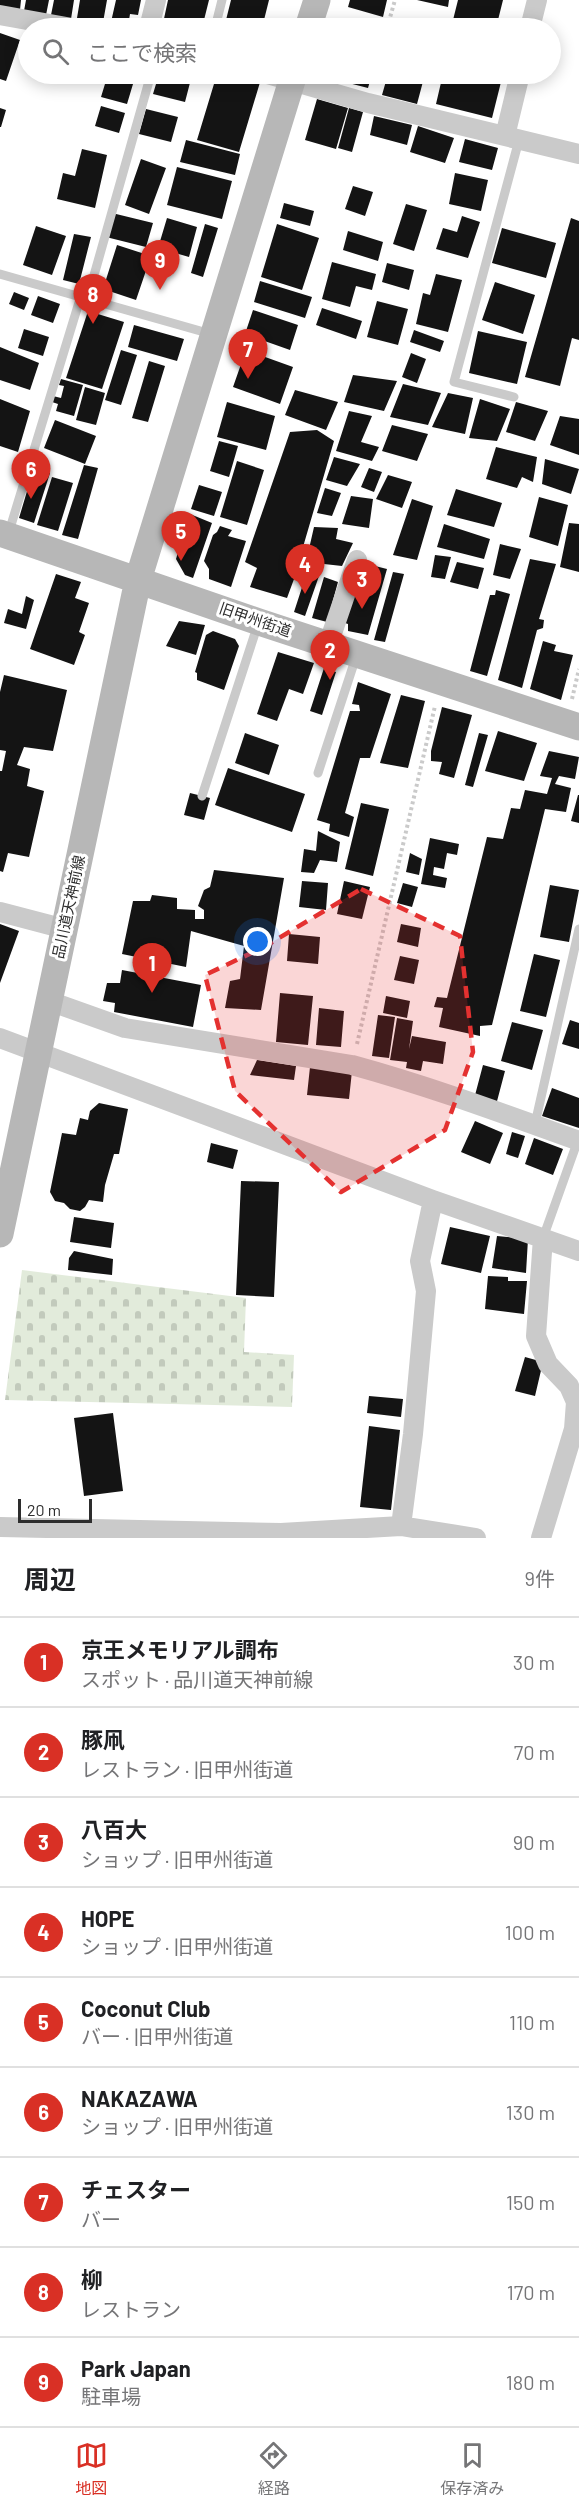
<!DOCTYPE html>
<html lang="ja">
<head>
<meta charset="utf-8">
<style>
  :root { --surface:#fff; --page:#f6f6f6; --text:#202124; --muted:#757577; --line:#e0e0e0; --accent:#d93025 }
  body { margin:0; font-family:Barlow,"Noto Sans JP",sans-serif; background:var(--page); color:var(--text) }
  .scale { position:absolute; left:18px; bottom:15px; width:74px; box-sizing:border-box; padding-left:6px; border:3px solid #2d2d2d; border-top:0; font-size:16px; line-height:21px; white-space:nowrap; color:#2d2d2d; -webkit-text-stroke:4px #fff; paint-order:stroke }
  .you { position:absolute; left:258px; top:942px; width:21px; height:21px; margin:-15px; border:4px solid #fff; border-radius:50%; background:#1a73e8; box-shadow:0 0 0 9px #1a73e833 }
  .badge { display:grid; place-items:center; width:39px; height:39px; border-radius:50%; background:var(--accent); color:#fff; font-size:20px; font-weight:700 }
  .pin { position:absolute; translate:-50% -50px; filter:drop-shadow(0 2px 3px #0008) }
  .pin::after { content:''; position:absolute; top:32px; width:21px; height:18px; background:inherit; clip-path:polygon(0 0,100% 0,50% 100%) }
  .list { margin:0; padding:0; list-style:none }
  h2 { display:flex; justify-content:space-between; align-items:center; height:78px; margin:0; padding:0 24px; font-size:26px }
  h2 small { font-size:20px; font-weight:400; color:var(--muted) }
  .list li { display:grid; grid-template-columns:39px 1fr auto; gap:18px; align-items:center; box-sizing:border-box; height:90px; padding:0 24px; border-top:2px solid var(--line) }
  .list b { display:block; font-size:22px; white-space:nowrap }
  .list p { margin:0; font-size:20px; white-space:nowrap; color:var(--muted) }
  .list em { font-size:20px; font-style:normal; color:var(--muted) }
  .icon { flex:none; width:33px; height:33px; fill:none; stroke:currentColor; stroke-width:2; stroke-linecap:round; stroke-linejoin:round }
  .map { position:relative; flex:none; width:579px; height:1538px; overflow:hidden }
  .search { position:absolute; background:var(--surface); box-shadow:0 3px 15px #0003; left:18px; right:18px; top:18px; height:66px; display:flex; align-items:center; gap:15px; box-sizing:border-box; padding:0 21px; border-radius:33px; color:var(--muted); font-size:22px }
  .sheet { height:888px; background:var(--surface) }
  nav { display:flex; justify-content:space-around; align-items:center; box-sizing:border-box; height:84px; border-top:2px solid var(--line); background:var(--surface); font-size:16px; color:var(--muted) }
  nav a { display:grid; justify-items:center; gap:3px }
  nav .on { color:var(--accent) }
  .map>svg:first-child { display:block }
</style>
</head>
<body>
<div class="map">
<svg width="579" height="1538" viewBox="0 0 579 1538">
  <defs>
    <pattern id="cemetery-stones" width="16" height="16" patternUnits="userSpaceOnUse" patternTransform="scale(1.5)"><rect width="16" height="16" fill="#e2ebdb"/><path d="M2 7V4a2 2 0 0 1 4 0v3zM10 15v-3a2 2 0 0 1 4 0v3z" fill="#c2cabc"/></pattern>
  </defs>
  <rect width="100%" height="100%" fill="#fff"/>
  <path fill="url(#cemetery-stones)" d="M22,1270L246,1298L244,1352L294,1355L292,1407L5,1400Z"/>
  <path fill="#141414" d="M0,0H21L20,10L0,8Z
    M26,0H49L46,15L24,11Z
    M54,0H74L71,19L51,15Z
    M80,0H107L102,28L76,24Z
    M116,0H141L138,15L130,14L128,26L111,22Z
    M168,0H209L202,28H162Z
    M231,0H269L262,28H224Z
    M350,0H387L383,17L348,7Z
    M417,0H449L448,7Z
    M458,0H503L496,28H451Z
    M401,21L428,28H399Z
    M341,22L355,25V28H339Z
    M0,33L20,40L6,81L0,79Z
    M108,74H136L127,104L101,97Z
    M159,74L192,75L185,102L153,94Z
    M217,74H241L261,79L239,152L197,140Z
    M326,74H372L368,88L325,77Z
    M388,74H425L417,104L382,95Z
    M443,74H503L492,118L436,104Z
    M317,99L348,108L336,149L305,140Z
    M101,106L125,113L119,133L95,126Z
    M0,108L6,110L1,127H0Z
    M349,108L363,112L352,152L338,148Z
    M146,109L178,117L171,142L139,134Z
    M374,116L412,125L407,145L370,135Z
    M418,126L454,138L445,163L410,152Z
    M465,139L498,148L492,170L459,162Z
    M186,140L240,154L235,175L180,162Z
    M82,149L107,155L95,208L57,199L63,173L75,176Z
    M141,159L166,168L149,214L125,205Z
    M177,167L232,181L222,219L167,205Z
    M455,173L488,180L481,211L449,204Z
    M353,186L373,192L365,216L345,209Z
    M284,203L314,211L310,226L280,218Z
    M406,204L427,210L414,251L393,244Z
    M112,213L153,223L146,247L106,237Z
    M462,216L480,222L468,258L436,249L443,228L457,232Z
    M167,218L197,227L189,257L158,248Z
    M571,218L579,221V340L572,338L560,386L525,377Z
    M205,224L218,228L203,277L191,273Z
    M277,224L319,238L302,290L261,277Z
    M36,226L66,236L52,275L23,265Z
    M502,228L556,243L546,278L492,263Z
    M348,231L383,242L378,261L343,250Z
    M74,234L91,237L79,284L63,280Z
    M117,245L151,256L136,300L103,289Z
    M332,262L376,274L372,290L356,286L350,307L322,299Z
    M387,263L414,270L409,290L382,282Z
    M436,274L462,280L448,332L416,324L423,293L430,295Z
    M260,281L312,297L305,318L254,302Z
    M495,282L535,295L523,334L482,320Z
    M14,292L29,298L24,310L9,304Z
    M38,296L60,304L53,323L31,315Z
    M377,301L408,309L398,345L367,337Z
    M322,308L362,321L356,339L316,325Z
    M253,310L298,325L290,350L245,334Z
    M88,311L124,322L102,389L66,378Z
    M134,325L184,339L177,361L128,347Z
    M24,329L49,337L43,356L18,348Z
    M414,330L444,341L440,352L410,342Z
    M478,331L527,342L517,384L469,373Z
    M0,347L39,363L30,390L0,380Z
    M121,350L137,355L121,405L105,400Z
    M246,350L293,367L280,404L233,387Z
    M411,353L426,359L417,383L402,377Z
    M149,361L165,366L148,422L132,418Z
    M353,375L397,381L384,411L344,402Z
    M61,379L83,385L74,416L56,411L58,404L52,402L53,396L61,398L64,386L59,385Z
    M403,384L441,393L428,425L390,417Z
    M85,387L105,393L96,425L76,420Z
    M295,390L338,402L326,430L285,415Z
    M448,393L473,398L465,434L432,427Z
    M0,399L30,411L18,452L0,446Z
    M480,399L510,409L497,441L469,438Z
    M227,402L275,416L266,450L217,437Z
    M516,402L548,411L535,441L506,432Z
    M349,411L372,416L361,442L379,447L372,461L336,451Z
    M560,416L579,419V455L550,445Z
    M55,420L96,436L85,464L44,448Z
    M392,425L428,434L417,461L382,451Z
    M317,430L334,441L303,547L304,552L287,598L250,587L257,568L245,562L290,432Z
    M219,441L238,446L229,477L210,471Z
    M496,447L537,457L533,482L522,477L517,488L486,479Z
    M334,457L360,464L347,486L326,480Z
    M545,459L579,469L571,494L542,484Z
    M237,461L264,470L247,525L220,517Z
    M84,465L98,468L78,539L62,535Z
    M34,468L50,473L34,523L19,518Z
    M369,468L382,472L374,492L361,487Z
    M388,475L412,482L402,508L376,499Z
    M52,477L73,483L58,531L37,525Z
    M199,485L222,492L214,516L191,509Z
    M325,488L341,493L332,516L317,513Z
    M456,489L502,503L494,527L447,515Z
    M351,496L373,499L369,528L342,524Z
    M539,497L568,505L558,546L529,537Z
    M412,499L433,506L417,560L393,555Z
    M190,514L212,523L193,578L185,575L176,559L179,549L182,548Z
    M569,523L579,524V572L560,567Z
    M444,524L490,539L484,559L437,547Z
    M220,526L232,530L228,536L246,541L231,587L209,579V569L204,561L213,535L217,532Z
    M314,527L338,528L336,539L353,543L342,566L306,562Z
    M500,544L521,549L510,579L493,575Z
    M435,555L451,557L445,579L431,577Z
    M530,559L556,564L539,619L544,620L543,628L537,630L522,688L498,680Z
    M457,562L484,568L478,589L450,582Z
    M371,565L387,569L368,635L348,631V624L345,623L356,587L363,586Z
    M307,572L319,576L305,616L294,612Z
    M393,572L404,574L385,642L374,640Z
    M56,574L81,582L75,598L89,603L79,632L85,635L74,665L30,649Z
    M324,577L338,582L327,622L312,618Z
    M496,590L510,594L487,676L470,671L490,595H495Z
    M26,596L34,600L26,629L4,623L8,609L22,614Z
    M179,621L205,625L196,655L166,646Z
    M213,631L235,639L239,646L224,690L197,680V673L195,672L206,635Z
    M543,641L556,645L554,651L573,655L561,700L530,689Z
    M278,652L314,663L303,694L289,689L277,721L257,714Z
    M324,668L336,672L322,715L310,711Z
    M4,675L67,690L53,751L24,747L17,765L30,769L27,786L44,791L29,857L8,853L3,872L0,871V771H2L6,751L0,750V692Z
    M358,682L391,694L370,758H360L345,813L354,817L349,837L329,831L330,824L317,820L350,711H360L359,705L352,704Z
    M401,695L425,701L408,768L380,763Z
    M442,707L472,715L454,778L439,774L442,762L431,761V751Z
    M498,731L537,743L524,781L485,771Z
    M245,733L279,745L269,775L235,763Z
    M479,733L488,735L473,787L465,785Z
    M549,751L579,757L575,779L559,776L555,784L571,788L566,812L545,809L492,1025L480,1026V1036L439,1027L443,1008L434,1007L437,997L447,998L487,837L503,839L511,808L520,809L525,790L547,794L552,778L540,776Z
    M228,768L305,794L292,832L215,805Z
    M190,793L210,798L204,820L184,815Z
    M578,795H579V823L571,821Z
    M361,803L389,809L373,876L345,869Z
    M318,831L340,842L337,862L320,860L314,873L301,872L304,849L316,851Z
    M430,838L459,844L457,855L447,853L444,869L434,867L433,875L447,878L445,888L421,884Z
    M410,853L422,859L419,875L406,872Z
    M214,870L284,878L261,1010L225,1008L230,981L240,979L244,946L191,931L186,967L122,954L133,901H150L152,895L177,898V909L195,910V919H204V910L198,906L204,890L210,887Z
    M302,881L328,883L326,910L299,907Z
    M344,881L370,887L362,919L337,914Z
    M403,883L418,887L412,907L397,903Z
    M550,885L579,890L569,942L540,937Z
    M0,924L19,931L0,983Z
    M401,924L421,928L418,947L397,942Z
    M289,934L320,937L318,964L287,961Z
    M534,954L560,960L546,1017L520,1011Z
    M400,956L419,960L414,984L394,980Z
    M122,970L201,985L193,1027L114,1012L115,1003L103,1001L107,983H120Z
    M280,993L313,996L308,1045L276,1042Z
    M386,996L410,1001L407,1018L383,1013Z
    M319,1008L344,1011L341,1047L316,1045Z
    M378,1015L395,1017L389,1058L372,1056Z
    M397,1018L413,1021L409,1049L412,1036L446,1042L443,1064L423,1061L421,1071L406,1068L407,1062L390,1060Z
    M570,1020L579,1023V1049L562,1044Z
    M512,1022L543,1030L532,1070L501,1061Z
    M257,1060L296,1066L294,1080L250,1075Z
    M483,1065L505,1071L496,1105L474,1099Z
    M310,1067L352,1071L349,1099L307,1095Z
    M552,1088L579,1098V1128L542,1116Z
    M99,1103L128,1109L119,1154H114L105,1185L103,1202L89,1200L85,1207L80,1211L70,1209L64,1203L55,1201L50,1192L62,1133L76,1135L80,1118L88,1120L90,1111Z
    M475,1121L503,1133L490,1164L461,1152Z
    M512,1132L525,1136L518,1158L506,1154Z
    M534,1138L563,1149L553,1175L525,1164Z
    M211,1143L238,1150L233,1169L207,1162Z
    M241,1181L279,1182L274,1297L236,1295Z
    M74,1217L114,1223L111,1248L70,1242Z
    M450,1227L490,1236L481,1273L441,1264Z
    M497,1236L528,1239L526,1273L492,1268Z
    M74,1251L113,1259L112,1275L68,1270L69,1258Z
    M488,1276L508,1277V1281H527L524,1314L485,1309Z
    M525,1357L543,1362L535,1396L515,1391Z
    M369,1396L403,1399L401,1417L367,1413Z
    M113,1413L123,1491L84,1496L74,1418Z
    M369,1426L400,1430L391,1510L360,1507Z"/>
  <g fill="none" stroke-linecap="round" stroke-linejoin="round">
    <path stroke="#cacaca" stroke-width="4" stroke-dasharray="3 3" stroke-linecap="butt" d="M387,28L395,0
      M572,699L579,669
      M357,1044L435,706"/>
    <path stroke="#cacaca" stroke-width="9" d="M215,28L222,0
      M0,274L211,334
      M87,300L151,74
      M514,397L454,382L519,140
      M8,535L80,299
      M318,773L356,657
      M202,796L258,624
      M535,1124L579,929
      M543,1238L578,1140"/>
    <path stroke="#cacaca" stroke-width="20" d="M0,15L72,28
      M149,28L156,0
      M530,28L537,0
      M267,74L368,103L579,154
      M505,136L520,74
      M328,645L357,560
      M0,912L65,929
      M49,1001L125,1028L352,1065C429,1086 504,1114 579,1141
      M0,1038L433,1200L579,1251
      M401,1526L413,1434L426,1291L420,1261L433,1200
      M0,1527L281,1533L401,1526L476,1538
      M541,1538L574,1429L576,1402L569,1386L548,1364L536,1336L543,1238"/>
    <path stroke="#b7b7b7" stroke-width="27" d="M308,28L317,0
      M0,533L259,622L579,727
      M0,1234L138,580L294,74"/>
  </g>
  <path fill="#e43130" fill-opacity="0.2" stroke="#e43130" stroke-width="4.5" stroke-dasharray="12 8" stroke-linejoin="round" d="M361,889L460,936L473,1052L445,1130L341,1192L235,1091L205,975L264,947Z"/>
  <g text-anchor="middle" stroke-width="6" stroke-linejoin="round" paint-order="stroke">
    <g font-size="15" fill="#2d2d2d" stroke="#fff">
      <text transform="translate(255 620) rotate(19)" y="5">旧甲州街道</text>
      <text transform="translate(69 907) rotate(-78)" y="5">品川道天神前線</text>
    </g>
  </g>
</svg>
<div class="scale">20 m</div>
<div class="you"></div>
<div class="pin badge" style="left:152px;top:993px">1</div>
<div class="pin badge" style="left:330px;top:680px">2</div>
<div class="pin badge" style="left:362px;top:609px">3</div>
<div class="pin badge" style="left:305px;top:594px">4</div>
<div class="pin badge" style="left:181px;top:561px">5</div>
<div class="pin badge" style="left:31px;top:499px">6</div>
<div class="pin badge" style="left:248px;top:379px">7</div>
<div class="pin badge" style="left:93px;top:324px">8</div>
<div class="pin badge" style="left:160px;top:290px">9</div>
<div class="search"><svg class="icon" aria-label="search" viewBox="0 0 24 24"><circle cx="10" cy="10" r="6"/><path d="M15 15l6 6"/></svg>ここで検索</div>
</div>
<section class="sheet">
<h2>周辺<small>9件</small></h2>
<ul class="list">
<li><span class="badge">1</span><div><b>京王メモリアル調布</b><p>スポット · 品川道天神前線</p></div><em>30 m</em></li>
<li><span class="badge">2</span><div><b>豚凧</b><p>レストラン · 旧甲州街道</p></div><em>70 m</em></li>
<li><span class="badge">3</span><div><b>八百大</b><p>ショップ · 旧甲州街道</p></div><em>90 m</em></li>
<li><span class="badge">4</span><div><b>HOPE</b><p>ショップ · 旧甲州街道</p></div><em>100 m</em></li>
<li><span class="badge">5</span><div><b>Coconut Club</b><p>バー · 旧甲州街道</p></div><em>110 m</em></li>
<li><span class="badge">6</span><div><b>NAKAZAWA</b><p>ショップ · 旧甲州街道</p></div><em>130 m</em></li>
<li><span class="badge">7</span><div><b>チェスター</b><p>バー</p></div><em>150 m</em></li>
<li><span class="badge">8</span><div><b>柳</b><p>レストラン</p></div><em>170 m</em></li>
<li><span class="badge">9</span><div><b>Park Japan</b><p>駐車場</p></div><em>180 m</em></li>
</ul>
</section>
<nav>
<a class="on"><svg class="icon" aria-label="map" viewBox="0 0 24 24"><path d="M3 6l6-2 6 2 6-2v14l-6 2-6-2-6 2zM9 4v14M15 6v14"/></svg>地図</a>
<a><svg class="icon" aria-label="directions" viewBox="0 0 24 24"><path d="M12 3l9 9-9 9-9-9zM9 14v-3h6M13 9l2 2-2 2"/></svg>経路</a>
<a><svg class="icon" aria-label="saved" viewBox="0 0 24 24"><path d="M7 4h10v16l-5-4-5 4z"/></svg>保存済み</a>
</nav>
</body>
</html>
